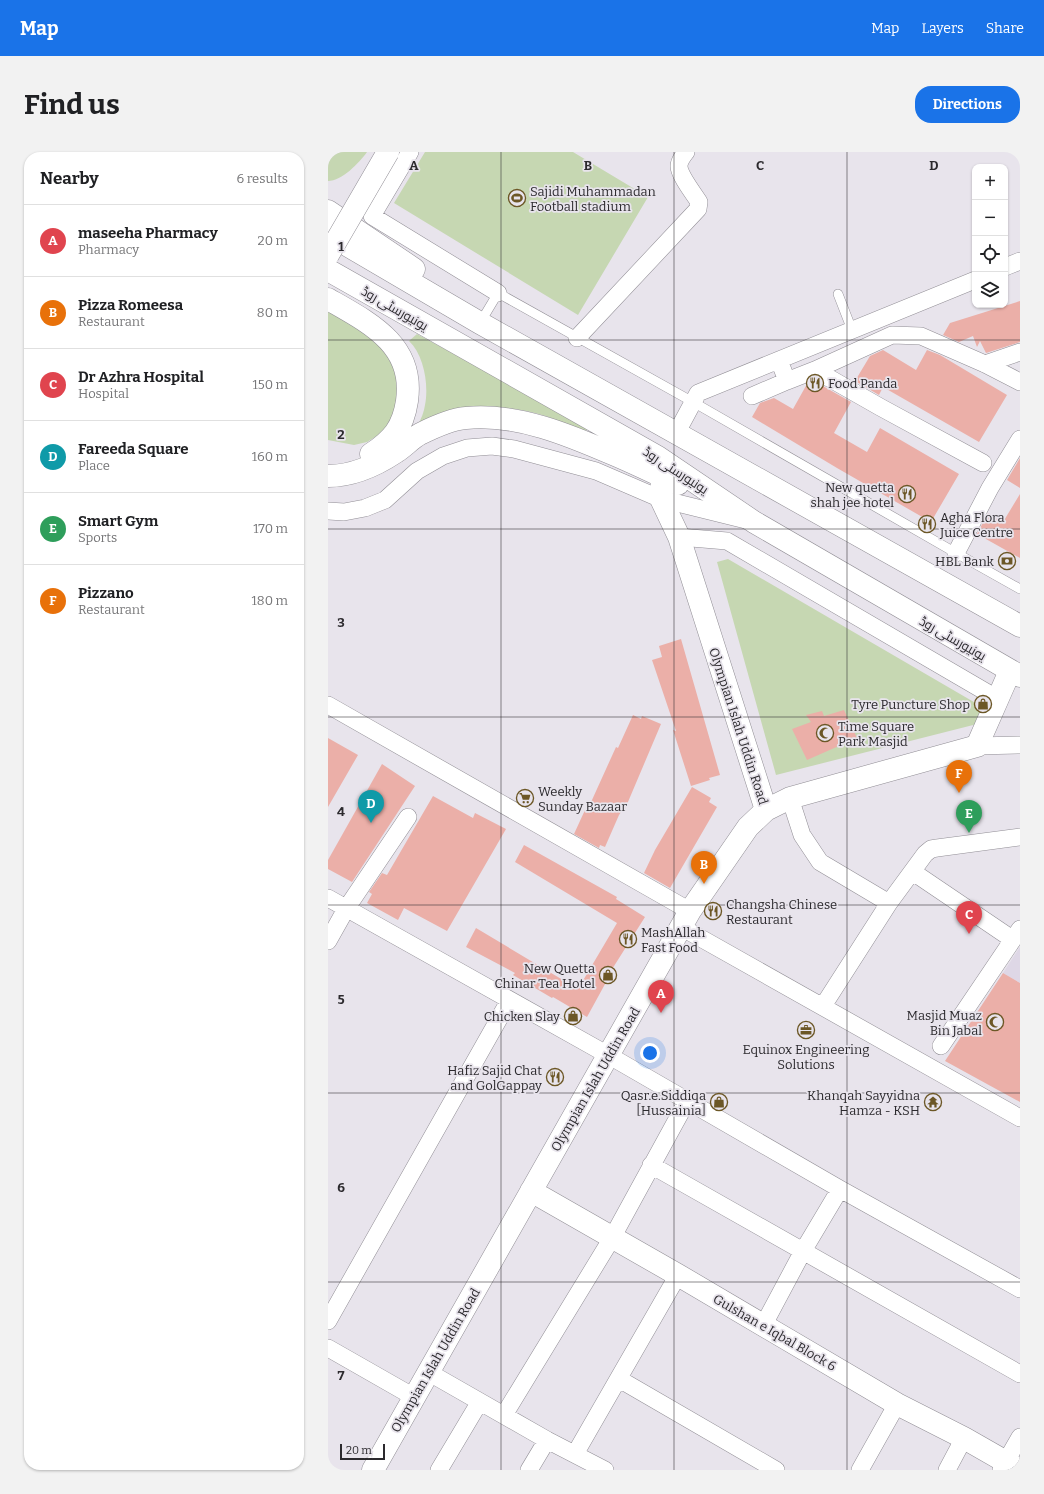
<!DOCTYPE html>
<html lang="en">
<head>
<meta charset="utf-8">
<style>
  :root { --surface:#fff; --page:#f2f2f2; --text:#202124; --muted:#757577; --line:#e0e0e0; --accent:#1a73e8 }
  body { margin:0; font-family:Bitter,Cairo,serif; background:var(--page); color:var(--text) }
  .controls { position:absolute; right:12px; top:12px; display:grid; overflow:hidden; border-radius:8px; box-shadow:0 1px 3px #0004 }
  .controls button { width:36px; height:36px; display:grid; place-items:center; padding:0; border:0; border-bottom:1px solid var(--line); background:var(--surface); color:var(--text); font:20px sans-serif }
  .scale { position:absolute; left:12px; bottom:10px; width:45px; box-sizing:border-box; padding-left:4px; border:2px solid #2c2a2e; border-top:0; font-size:11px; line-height:14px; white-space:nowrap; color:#2c2a2e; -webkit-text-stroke:3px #e8e4ec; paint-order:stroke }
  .you { position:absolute; left:322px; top:901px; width:14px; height:14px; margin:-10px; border:3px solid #fff; border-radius:50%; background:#1a73e8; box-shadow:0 0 0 6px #1a73e833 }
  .badge { display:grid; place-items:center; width:26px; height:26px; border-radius:50%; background:var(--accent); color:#fff; font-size:13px; font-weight:700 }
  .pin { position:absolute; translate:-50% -33px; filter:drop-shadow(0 1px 2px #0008) }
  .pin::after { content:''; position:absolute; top:21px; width:14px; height:12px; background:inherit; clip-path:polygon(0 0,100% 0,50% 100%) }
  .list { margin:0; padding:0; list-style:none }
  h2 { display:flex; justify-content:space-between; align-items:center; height:52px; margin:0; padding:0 16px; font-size:17px }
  h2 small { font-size:13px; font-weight:400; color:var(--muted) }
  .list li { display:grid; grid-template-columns:26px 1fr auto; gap:12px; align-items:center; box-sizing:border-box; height:72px; padding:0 16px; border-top:1px solid var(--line) }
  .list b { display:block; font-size:15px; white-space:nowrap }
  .list p { margin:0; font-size:13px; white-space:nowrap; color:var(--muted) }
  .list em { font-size:13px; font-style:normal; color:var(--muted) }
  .icon { flex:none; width:22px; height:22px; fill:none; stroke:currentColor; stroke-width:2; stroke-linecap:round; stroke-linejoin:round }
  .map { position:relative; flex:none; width:692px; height:1318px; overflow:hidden; border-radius:16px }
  header { display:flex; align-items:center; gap:24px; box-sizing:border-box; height:56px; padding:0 20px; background:var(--accent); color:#fff }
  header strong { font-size:19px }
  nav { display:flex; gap:22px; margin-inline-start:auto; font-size:14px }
  .intro { display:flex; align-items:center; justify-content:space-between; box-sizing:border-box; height:96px; padding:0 24px }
  h1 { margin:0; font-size:28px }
  .button { padding:10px 18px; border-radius:16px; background:var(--accent); color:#fff; font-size:14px; font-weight:700 }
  main { display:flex; gap:24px; padding:0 24px }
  aside { flex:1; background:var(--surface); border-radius:16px; box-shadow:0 1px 3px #0004 }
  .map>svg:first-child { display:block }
</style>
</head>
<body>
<header>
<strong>Map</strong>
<nav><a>Map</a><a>Layers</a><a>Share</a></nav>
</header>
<div class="intro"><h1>Find us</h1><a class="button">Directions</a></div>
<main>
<aside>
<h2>Nearby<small>6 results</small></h2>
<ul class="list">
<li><span class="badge" style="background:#e0444e">A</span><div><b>maseeha Pharmacy</b><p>Pharmacy</p></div><em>20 m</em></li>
<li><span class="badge" style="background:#e8710a">B</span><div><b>Pizza Romeesa</b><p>Restaurant</p></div><em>80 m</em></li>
<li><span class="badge" style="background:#e0444e">C</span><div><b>Dr Azhra Hospital</b><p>Hospital</p></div><em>150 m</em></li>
<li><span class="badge" style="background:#0f9aa8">D</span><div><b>Fareeda Square</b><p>Place</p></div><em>160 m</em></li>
<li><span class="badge" style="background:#2e9e5b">E</span><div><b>Smart Gym</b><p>Sports</p></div><em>170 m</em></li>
<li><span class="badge" style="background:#e8710a">F</span><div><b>Pizzano</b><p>Restaurant</p></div><em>180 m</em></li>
</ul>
</aside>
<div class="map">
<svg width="692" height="1318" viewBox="0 0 692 1318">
  <rect width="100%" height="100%" fill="#e8e4ec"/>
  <path fill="#ded7e6" d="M692,795V831L675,821Z"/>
  <path fill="#c6d7b2" d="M0,0H39C31,11 14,29 0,29Z
    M97,0H245L320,45L250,163L66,51Z
    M0,152L41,180L68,215L70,258L55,280L39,290L26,293L0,288Z
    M89,182L263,276L255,280C222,263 186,252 149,257C130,260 109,268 90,273C93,267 96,260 97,253C101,233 96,203 81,189Z
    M400,407L663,560L657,570L448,623L389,410Z"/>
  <path fill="#ebafa8" d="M692,149V190L658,201L652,189L649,195L645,184L631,190L615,183L622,171Z
    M555,198L588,218L599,198L612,203L679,243L651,290L555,235L551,243L527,229L542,204Z
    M486,229L523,250L506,281L539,300L552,276L631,322L603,370L509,316L424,265L432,251L446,246L465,257L479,232Z
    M692,306V336L679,328Z
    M692,342V406L649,382L660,361L675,370Z
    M353,487L392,623L381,626L382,628L363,634L345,578L348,579L324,508L334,505L331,494Z
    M516,558L529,586L479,608L464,577L483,570L478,563L494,559L496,564Z
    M305,563L313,567L314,564L333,572L297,657H295L291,663L277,695L272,693L271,696L246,682L257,658L259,659L288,595L290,596Z
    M0,586L30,603L0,655Z
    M54,612L87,634L24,730L0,717V708Z
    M364,635L383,646L381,650L389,655L342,736L316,721L327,698Z
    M105,644L145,666L147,661L178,677L119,779L76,756L70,768L39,751L44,742L41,740L54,721L59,723Z
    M196,693L289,745L288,747L317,765L281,822L282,823L259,865L225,845L224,846L185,823L187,821L138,795L148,776L250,837L289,771L187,710Z
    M675,821L692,831V950L617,909Z"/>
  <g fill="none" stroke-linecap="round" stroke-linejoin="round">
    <g stroke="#918e95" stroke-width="10">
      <path id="lane" d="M510,142L524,178
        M152,171L170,141L365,250L628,401L692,437"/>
    </g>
    <g stroke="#918e95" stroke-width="18">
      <path id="street" d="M82,0L44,64L170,141
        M677,115L692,109
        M249,186L370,57L371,50C366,42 351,23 351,14C351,9 355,4 358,0
        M451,208L459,229L487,218L552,255L655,311
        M657,212L692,200
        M487,218L564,183L593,184L657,212L692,230
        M424,244L459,229
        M349,280L370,241L647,128
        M0,359L16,360L37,356L57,348L89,319L115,304L139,296L164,294L186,297L268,319L333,347L418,368
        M351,385L399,389L670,547
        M628,401L662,336L692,287
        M0,553L362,759
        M649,594L692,593
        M462,646L474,683L492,710L561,751
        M585,720L684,787
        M0,746L280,903L512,1037L692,1137
        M353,775L692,966
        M0,789L18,757L80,665
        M495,854L561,751L597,702L603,697L609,696L692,685
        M613,894L692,777
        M323,1013L692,1222
        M0,1169L181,849
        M435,1174L475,1099L512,1037
        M0,1196L86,1245
        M100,1220L219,1288L277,1318
        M291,1227L448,1318
        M176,1263L284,1086L359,949
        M247,1302L350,1123
        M111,1318L151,1251
        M201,1318L219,1288
        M532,1318L569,1252
        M619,1318L636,1286
        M673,1318L692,1285"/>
    </g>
    <g stroke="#918e95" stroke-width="23">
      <path id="secondary" d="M331,307L334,324L333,347L351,385L438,658
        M203,1039L350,1123L569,1252L636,1286L692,1318
        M45,1318L362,759L420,675L438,658L462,646L649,594L682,519"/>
    </g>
    <g stroke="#918e95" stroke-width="23">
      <path id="primary" d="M0,59L86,117
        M0,82L152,171L692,474
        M0,118L330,305L426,370L692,524
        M0,147C42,171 87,193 79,249C75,276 64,288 43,302
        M0,324C25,324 47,314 68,300C76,295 83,287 92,282C104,276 125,267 138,266C189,261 241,283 287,303C308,312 329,322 350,332"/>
    </g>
    <use href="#lane" stroke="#fff" stroke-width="9"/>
    <use href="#street" stroke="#fff" stroke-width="17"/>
    <use href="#secondary" stroke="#fff" stroke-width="22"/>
    <use href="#primary" stroke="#fff" stroke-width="22"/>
    <g stroke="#918e95" stroke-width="23" stroke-linecap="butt">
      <path id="primary-bridge" d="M0,103L60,0"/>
    </g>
    <use href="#primary-bridge" stroke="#fff" stroke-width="22"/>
  </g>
  <path fill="none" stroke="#2c2a2e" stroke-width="1" stroke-opacity="0.55" d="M173,0V1318M346,0V1318M519,0V1318M0,188H692M0,377H692M0,565H692M0,753H692M0,941H692M0,1130H692"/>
  <defs>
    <g id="stadium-ring" transform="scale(0.9)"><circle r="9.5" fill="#e8e4ec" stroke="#6c5726" stroke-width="1.5"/><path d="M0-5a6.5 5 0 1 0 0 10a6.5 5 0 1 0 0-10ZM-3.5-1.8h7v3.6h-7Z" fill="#6c5726"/></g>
    <g id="restaurant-ring" transform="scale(0.9)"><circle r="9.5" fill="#e8e4ec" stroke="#6c5726" stroke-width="1.5"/><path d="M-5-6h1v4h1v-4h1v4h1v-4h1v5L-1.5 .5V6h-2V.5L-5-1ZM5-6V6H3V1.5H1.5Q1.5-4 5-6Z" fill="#6c5726"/></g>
    <g id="bank-ring" transform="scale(0.9)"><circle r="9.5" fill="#e8e4ec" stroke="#6c5726" stroke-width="1.5"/><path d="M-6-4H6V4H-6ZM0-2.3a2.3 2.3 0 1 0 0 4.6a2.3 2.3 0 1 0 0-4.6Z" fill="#6c5726"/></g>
    <g id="shop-ring" transform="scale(0.9)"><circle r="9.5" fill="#e8e4ec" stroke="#6c5726" stroke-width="1.5"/><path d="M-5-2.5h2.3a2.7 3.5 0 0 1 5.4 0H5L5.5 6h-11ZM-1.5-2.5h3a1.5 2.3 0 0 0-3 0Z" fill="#6c5726"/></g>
    <g id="mosque-ring" transform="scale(0.9)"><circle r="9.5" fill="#e8e4ec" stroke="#6c5726" stroke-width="1.5"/><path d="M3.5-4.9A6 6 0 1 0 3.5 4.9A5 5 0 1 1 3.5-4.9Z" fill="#6c5726"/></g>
    <g id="supermarket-ring" transform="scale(0.9)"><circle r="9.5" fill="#e8e4ec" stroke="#6c5726" stroke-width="1.5"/><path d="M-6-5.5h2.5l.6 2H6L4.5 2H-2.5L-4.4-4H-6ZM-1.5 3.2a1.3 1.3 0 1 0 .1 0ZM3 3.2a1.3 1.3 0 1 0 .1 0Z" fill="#6c5726"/></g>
    <g id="office-ring" transform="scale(0.9)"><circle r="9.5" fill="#e8e4ec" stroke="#6c5726" stroke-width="1.5"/><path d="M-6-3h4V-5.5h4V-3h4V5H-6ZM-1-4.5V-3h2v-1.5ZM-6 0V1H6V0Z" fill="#6c5726"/></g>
    <g id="temple-ring" transform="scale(0.9)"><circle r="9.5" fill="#e8e4ec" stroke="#6c5726" stroke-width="1.5"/><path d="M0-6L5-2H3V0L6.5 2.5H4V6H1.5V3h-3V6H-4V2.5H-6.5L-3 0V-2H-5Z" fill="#6c5726"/></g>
  </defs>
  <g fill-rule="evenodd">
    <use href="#stadium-ring" x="189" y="46"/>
    <use href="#restaurant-ring" x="487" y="231"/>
    <use href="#restaurant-ring" x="579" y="342"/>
    <use href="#restaurant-ring" x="599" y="372"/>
    <use href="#bank-ring" x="679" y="409"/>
    <use href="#shop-ring" x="655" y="552"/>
    <use href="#mosque-ring" x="497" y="581"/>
    <use href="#supermarket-ring" x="197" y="646"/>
    <use href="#restaurant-ring" x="385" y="759"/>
    <use href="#restaurant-ring" x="300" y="787"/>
    <use href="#shop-ring" x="280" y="823"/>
    <use href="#shop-ring" x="245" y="864"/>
    <use href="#mosque-ring" x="667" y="870"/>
    <use href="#office-ring" x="478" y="878"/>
    <use href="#restaurant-ring" x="227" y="925"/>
    <use href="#shop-ring" x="391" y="950"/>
    <use href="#temple-ring" x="605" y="950"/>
  </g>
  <g text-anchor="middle" stroke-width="3.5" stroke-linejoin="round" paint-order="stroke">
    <g font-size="13" fill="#2c2a2e" stroke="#e8e4ec" text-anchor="end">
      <text x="202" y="44" text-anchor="start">Sajidi Muhammadan<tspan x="202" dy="15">Football stadium</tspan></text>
      <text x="500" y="236" text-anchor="start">Food Panda</text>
      <text x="566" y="340">New quetta<tspan x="566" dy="15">shah jee hotel</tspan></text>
      <text x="612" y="370" text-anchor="start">Agha Flora<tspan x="612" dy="15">Juice Centre</tspan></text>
      <text x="666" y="414">HBL Bank</text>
      <text x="642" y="557">Tyre Puncture Shop</text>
      <text x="510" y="579" text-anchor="start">Time Square<tspan x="510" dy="15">Park Masjid</tspan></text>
      <text x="210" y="644" text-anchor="start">Weekly<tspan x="210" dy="15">Sunday Bazaar</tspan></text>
      <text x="398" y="757" text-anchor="start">Changsha Chinese<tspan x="398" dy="15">Restaurant</tspan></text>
      <text x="313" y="785" text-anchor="start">MashAllah<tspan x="313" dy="15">Fast Food</tspan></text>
      <text x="267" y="821">New Quetta<tspan x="267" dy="15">Chinar Tea Hotel</tspan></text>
      <text x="654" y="868">Masjid Muaz<tspan x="654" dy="15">Bin Jabal</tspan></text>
      <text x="232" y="869">Chicken Slay</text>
      <text x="478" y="902" text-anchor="middle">Equinox Engineering<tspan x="478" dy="15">Solutions</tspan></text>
      <text x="214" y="923">Hafiz Sajid Chat<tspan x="214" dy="15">and GolGappay</tspan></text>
      <text x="378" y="948">Qasr.e.Siddiqa<tspan x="378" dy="15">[Hussainia]</tspan></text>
      <text x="592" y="948">Khanqah Sayyidna<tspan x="592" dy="15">Hamza - KSH</tspan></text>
    </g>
    <g font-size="13" fill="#2c2a2e" stroke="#e8e4ec">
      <text transform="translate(67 156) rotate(30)" y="5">یونیورسٹی روڈ</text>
      <text transform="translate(348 318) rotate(33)" y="5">یونیورسٹی روڈ</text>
      <text transform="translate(625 486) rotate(30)" y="5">یونیورسٹی روڈ</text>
      <text transform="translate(411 574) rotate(72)" y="5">Olympian Islah Uddin Road</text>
      <text transform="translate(267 927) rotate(-60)" y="5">Olympian Islah Uddin Road</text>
      <text transform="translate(447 1180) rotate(30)" y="5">Gulshan e Iqbal Block 6</text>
      <text transform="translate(107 1208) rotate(-60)" y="5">Olympian Islah Uddin Road</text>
    </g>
  </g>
  <g font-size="13" text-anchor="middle" font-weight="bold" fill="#2c2a2e" stroke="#e8e4ec" stroke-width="3.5" stroke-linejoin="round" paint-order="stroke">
    <text x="86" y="18">A</text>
    <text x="260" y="18">B</text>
    <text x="432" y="18">C</text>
    <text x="606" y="18">D</text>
    <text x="13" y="99">1</text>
    <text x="13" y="287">2</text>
    <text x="13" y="475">3</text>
    <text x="13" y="664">4</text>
    <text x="13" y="852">5</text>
    <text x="13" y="1040">6</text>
    <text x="13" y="1228">7</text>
  </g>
</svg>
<div class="controls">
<button>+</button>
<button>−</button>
<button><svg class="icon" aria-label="locate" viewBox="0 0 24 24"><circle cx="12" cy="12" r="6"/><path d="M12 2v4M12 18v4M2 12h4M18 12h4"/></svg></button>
<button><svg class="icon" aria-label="layers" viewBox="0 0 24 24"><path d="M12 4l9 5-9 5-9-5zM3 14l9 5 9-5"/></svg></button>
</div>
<div class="scale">20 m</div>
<div class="you"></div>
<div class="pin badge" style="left:333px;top:861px;background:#e0444e">A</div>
<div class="pin badge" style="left:376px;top:732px;background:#e8710a">B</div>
<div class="pin badge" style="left:641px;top:782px;background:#e0444e">C</div>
<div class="pin badge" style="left:43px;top:671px;background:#0f9aa8">D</div>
<div class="pin badge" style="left:641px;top:681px;background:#2e9e5b">E</div>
<div class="pin badge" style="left:631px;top:641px;background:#e8710a">F</div>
</div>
</main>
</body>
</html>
